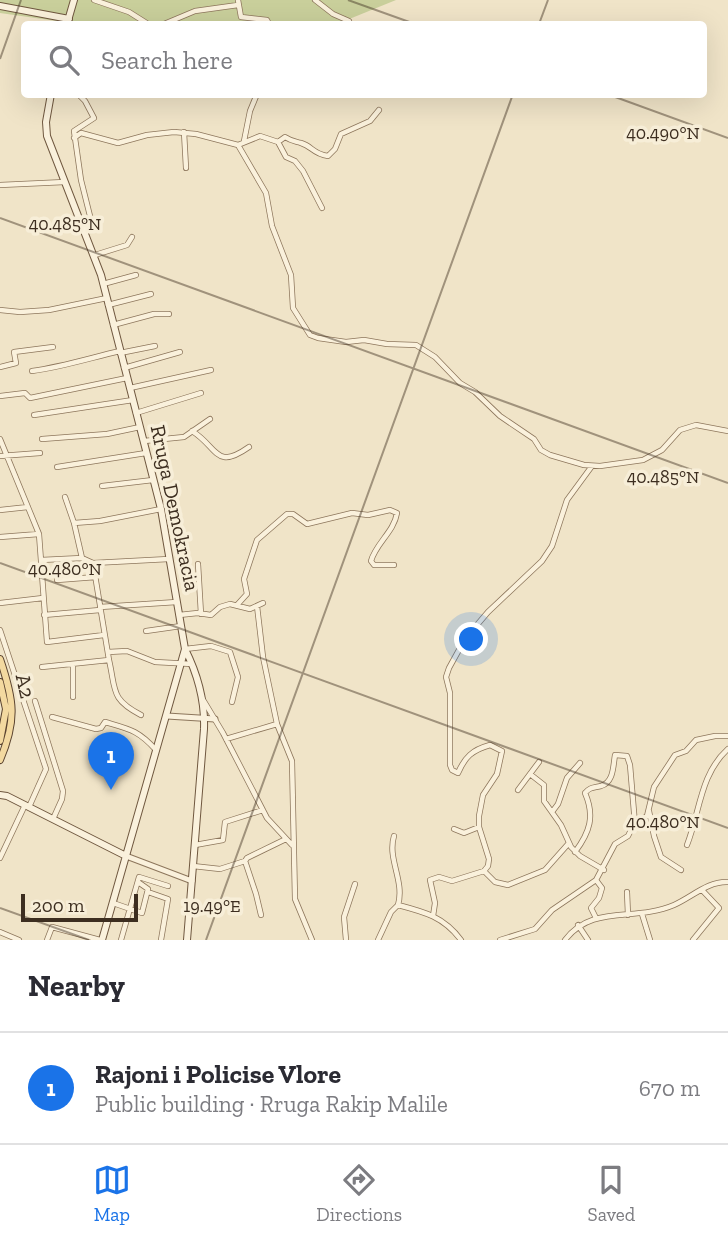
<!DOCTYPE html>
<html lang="en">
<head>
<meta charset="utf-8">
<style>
  :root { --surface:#fff; --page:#f2f2f3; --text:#2b2b33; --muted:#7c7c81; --line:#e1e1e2; --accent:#1a73e8 }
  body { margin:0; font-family:"Zilla Slab",serif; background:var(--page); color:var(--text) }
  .scale { position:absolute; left:21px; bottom:18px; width:117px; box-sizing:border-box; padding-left:7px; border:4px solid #3d2e20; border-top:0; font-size:19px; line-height:24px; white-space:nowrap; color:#3d2e20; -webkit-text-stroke:5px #f7eed8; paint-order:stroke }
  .you { position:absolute; left:472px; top:640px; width:24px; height:24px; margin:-18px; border:5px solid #fff; border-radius:50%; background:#1a73e8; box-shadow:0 0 0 10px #1a73e833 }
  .badge { display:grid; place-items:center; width:46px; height:46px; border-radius:50%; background:var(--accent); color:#fff; font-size:23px; font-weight:700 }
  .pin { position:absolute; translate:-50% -58px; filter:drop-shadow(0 2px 4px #0008) }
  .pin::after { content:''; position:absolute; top:37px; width:24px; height:21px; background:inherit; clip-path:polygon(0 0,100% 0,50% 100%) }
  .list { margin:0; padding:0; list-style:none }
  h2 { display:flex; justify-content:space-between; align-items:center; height:91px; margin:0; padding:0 28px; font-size:30px }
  h2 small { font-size:23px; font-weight:400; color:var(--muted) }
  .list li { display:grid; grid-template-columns:46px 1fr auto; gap:21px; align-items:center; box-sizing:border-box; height:112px; padding:0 28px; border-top:2px solid var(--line) }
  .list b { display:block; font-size:26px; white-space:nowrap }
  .list p { margin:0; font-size:23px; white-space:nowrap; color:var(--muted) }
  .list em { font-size:23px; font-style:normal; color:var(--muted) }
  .icon { flex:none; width:38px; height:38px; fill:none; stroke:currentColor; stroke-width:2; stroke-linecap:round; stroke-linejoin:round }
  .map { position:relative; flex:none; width:728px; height:940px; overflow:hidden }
  .search { position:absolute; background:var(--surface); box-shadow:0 7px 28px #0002; left:21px; right:21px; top:21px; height:77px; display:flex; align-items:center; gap:18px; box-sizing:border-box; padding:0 24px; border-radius:7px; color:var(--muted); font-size:26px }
  .sheet { height:203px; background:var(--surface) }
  nav { display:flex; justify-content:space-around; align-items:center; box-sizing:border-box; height:98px; border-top:2px solid var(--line); background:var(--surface); font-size:19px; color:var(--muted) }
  nav a { display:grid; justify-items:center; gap:4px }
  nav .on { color:var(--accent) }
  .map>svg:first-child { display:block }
</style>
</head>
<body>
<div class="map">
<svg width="728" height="940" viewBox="0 0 728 940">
  <rect width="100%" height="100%" fill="#f0e4c8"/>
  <path fill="#c9cf9b" d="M0,0H396L337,24H78L0,13Z"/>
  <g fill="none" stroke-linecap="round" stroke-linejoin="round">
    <g stroke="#8d765c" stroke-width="6">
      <path id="minor" d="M94,0L129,12L148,24
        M238,0L241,17L267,20L269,24
        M315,0L333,14L349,21
        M164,24L195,11L238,5
        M78,94L85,101L94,118L74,131L81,180L90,216L85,231
        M184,132L186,168
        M74,138L81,133L118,143L147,135L174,132L196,134L238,145L260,136L278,142L285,137C291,141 294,141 301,143C312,146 313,154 328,156L335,149L341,134L370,121L379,110
        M244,141L250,111L257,94
        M278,142L286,157L295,161L303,171L322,208
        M238,145L266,193L272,226L291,275L293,308L310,335L318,338L346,342L364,340L387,344L416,345L435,357L460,383L475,392L500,416L534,439L541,450L550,455L584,465L600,466L643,460L662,450L680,430L696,425L728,431
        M0,185L65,182
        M95,255L127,245L132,237
        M103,284L136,275
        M108,305L151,294
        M0,310L20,312L49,310L107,298
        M113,325L154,314H169
        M120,353L155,346
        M0,367L16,363L14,352L53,347
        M124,368L180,352
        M32,371C62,367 90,358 120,351
        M130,388L211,370
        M0,396L25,393L30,398L127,378
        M136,413L201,393
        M34,415L133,400
        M192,431C218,447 215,471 249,447
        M0,439L39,534L47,642L104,635
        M42,439L107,434L140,427
        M144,441L184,437L210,419
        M0,456L40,453
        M57,467L146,453
        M102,486L153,480
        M65,497L74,523L82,558
        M0,510L28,507
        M74,523L100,521L161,509
        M0,537L39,534
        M41,560L82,558L93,563L109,660L42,667
        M93,563L169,559
        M198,564L201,614
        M57,580L96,577
        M0,603L43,598
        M237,605L247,594L244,579L257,540L287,514H293L307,524L352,513L368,515L390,510L397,513C394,532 376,543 371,561L374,565H394
        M257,606L263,657L277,724L292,761L295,899L312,940
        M100,607L177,602
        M44,615L100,610
        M179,615L198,613L211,615L220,607L230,604L250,609L263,603
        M0,630L46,769L29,807
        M146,631L181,626
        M185,649L211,646L230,652L238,677L232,702
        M108,652L127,651L155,662L192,664
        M109,660C116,690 110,699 141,715
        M73,665V697
        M202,698L223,733L267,818L292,845
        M35,701L63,791L62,799L53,819
        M52,717L96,729L101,728L105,722C129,729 138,730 156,750
        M226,739L277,724
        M530,774L544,785V801L561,825L571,847L580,856L604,870
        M518,790L539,762
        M649,811L654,836L661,857L681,870
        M552,812L558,804L567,778L580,763
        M454,829L464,833L479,827
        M394,836C387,859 405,881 398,905
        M195,845L223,840L225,822L263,810
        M687,845C700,812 700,774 728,749
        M575,852C590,832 595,816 585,793C590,787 593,788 601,786C614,782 613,766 615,755L627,756L630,765L635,824
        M0,858L25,805
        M245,861L256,894L261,915
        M193,866L220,869L245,861L247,858L286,839
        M484,871L495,882L508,885L545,870L569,843
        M148,892L168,899L161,940
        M627,892L628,915
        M113,903L142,913L148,889L138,882
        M642,914L650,940
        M433,916L435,903L430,880L439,877L452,881L484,871L488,866L489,859L479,827V816L483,795L497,774L502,751L490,745C472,750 465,757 458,773L452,770L450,765V693L446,677L449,668L465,639L488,612L542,561L552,546L567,500L592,466
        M596,918L591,908L599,898L602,888L596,880L615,844L628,836L633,826L647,816L654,787L675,755L686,751L696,740L715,736H728
        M578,925L588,940
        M0,932L19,940
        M47,940L52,927L100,940
        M121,940L139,877L168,886
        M346,940L344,917L355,884
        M378,940L391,912L398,905C425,912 444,917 461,940
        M500,940L535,929L552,910L596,880
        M565,940C592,904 634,922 674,905C692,897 708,881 728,882
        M693,940L719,908L702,890"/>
    </g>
    <g stroke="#8d765c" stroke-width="7">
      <path id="tertiary" d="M167,716L215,719
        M126,856L192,881"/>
    </g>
    <g stroke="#6f573f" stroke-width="8">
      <path id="secondary" d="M0,6L69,19
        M67,24L74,0
        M51,94L46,122L47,136L101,275L161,509L185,649C197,673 205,702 204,729L187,940
        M0,795L7,796L126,856
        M102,940L185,649"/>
    </g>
    <g stroke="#5b4430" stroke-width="8">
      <path id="primary" d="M0,659C14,700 17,720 0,760
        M0,682L6,709L0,741"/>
    </g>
    <use href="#minor" stroke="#faf1dc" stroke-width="4.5"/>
    <use href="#tertiary" stroke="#faf1dc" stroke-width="5"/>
    <use href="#secondary" stroke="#faf1dc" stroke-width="6"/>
    <use href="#primary" stroke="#f3d9a0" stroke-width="6"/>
  </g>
  <path fill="none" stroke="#3d2e20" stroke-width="2" stroke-opacity="0.45" d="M348,0L415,24M539,24L548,0M0,59L21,0M607,94L728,138M0,218L728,483M0,563L728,828M0,908L89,940M206,940L513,94"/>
  <g text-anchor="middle" stroke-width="7" stroke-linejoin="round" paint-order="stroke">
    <g font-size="21" fill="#3d2e20" stroke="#f7eed8">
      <text transform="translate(175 508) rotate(78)" y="7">Rruga Demokracia</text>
      <text transform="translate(25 686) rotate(77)" y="7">A2</text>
    </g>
  </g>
  <g font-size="18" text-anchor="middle" fill="#3d2e20" stroke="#f7eed8" stroke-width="7" stroke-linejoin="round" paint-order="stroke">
    <text x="663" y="139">40.490°N</text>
    <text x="65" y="230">40.485°N</text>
    <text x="663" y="483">40.485°N</text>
    <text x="65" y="575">40.480°N</text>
    <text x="663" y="828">40.480°N</text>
    <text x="212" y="912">19.49°E</text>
  </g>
</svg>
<div class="scale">200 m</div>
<div class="you"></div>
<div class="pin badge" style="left:111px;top:790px">1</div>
<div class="search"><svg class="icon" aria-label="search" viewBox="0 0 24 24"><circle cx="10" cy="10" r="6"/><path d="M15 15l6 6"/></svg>Search here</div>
</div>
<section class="sheet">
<h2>Nearby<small></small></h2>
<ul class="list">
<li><span class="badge">1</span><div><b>Rajoni i Policise Vlore</b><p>Public building · Rruga Rakip Malile</p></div><em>670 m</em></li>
</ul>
</section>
<nav>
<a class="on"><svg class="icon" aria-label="map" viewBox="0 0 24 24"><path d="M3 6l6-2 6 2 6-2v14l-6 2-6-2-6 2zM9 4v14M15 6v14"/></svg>Map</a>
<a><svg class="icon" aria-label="directions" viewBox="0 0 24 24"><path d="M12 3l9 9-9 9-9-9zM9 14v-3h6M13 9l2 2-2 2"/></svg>Directions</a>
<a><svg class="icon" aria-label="saved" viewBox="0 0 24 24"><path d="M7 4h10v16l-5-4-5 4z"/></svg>Saved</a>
</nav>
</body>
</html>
